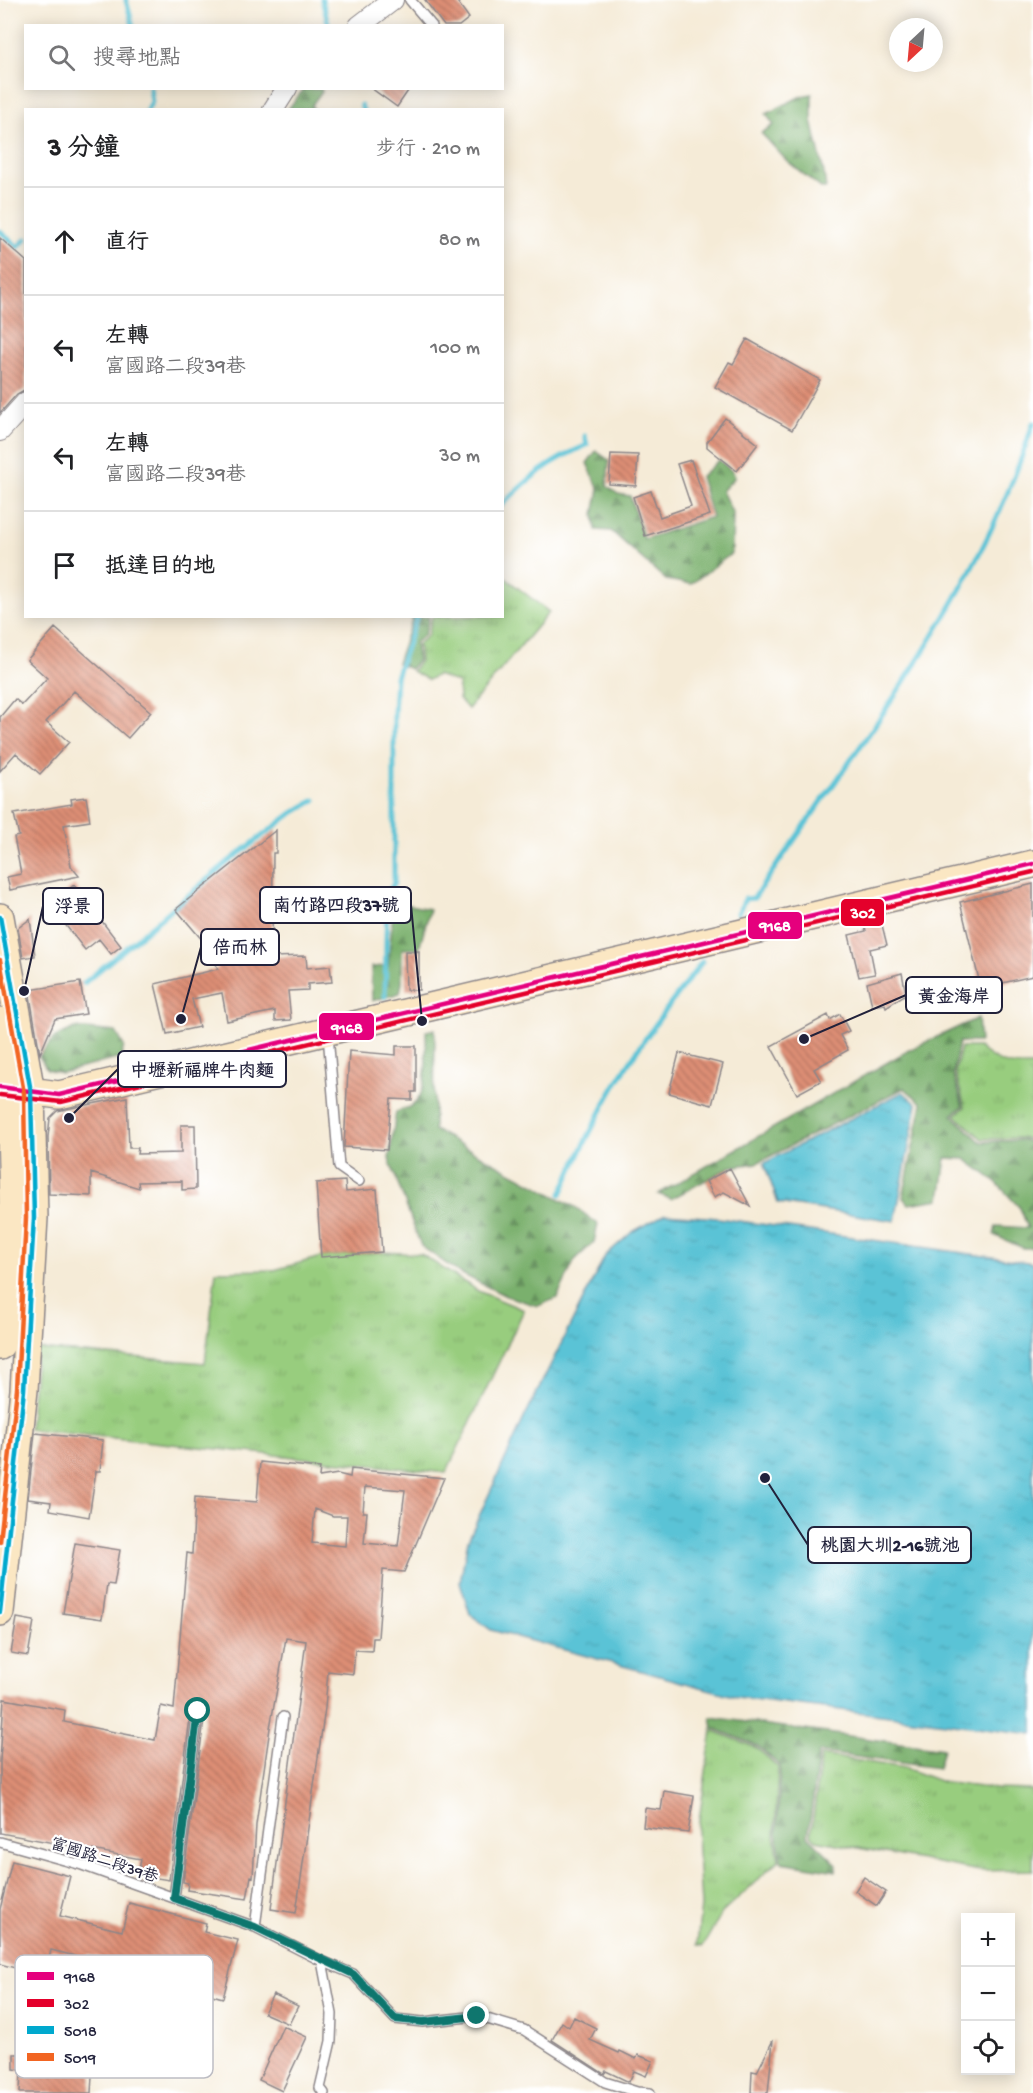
<!DOCTYPE html>
<html lang="zh-TW">
<head>
<meta charset="utf-8">
<style>
  :root { --surface:#fff; --page:#f6f6f6; --text:#202124; --muted:#757577; --line:#e0e0e0 }
  body { margin:0; font-family:"Gochi Hand","LXGW WenKai TC",sans-serif; background:var(--page); color:var(--text) }
  .controls { position:absolute; right:18px; bottom:18px; display:grid; overflow:hidden; border-radius:0px; box-shadow:0 3px 15px #0003 }
  .controls button { width:54px; height:54px; display:grid; place-items:center; padding:0; border:0; border-bottom:2px solid var(--line); background:var(--surface); color:var(--text); font:30px sans-serif }
  .compass { position:absolute; left:889px; top:18px; width:54px; height:54px; border-radius:50%; background:var(--surface); box-shadow:0 3px 15px #0003; rotate:206deg }
  .stop { position:absolute; width:18px; height:18px; margin:-14px; border:4px solid #0f766e; border-radius:50%; background:#fff }
  .stop.end { background:#0f766e; border-color:#fff; box-shadow:0 2px 6px #0008 }
  .list { margin:0; padding:0; list-style:none }
  h2 { display:flex; justify-content:space-between; align-items:center; height:78px; margin:0; padding:0 24px; font-size:26px }
  h2 small { font-size:20px; font-weight:400; color:var(--muted) }
  .list li { display:grid; grid-template-columns:39px 1fr auto; gap:18px; align-items:center; box-sizing:border-box; height:108px; padding:0 24px; border-top:2px solid var(--line) }
  .list b { display:block; font-size:22px; white-space:nowrap }
  .list p { margin:0; font-size:20px; white-space:nowrap; color:var(--muted) }
  .list em { font-size:20px; font-style:normal; color:var(--muted) }
  .icon { flex:none; width:33px; height:33px; fill:none; stroke:currentColor; stroke-width:2; stroke-linecap:round; stroke-linejoin:round }
  .map { position:relative; flex:none; width:1033px; height:2093px; overflow:hidden }
  .search { position:absolute; background:var(--surface); box-shadow:0 3px 15px #0003; left:24px; top:24px; width:480px; height:66px; display:flex; align-items:center; gap:15px; box-sizing:border-box; padding:0 21px; border-radius:0px; color:var(--muted); font-size:22px }
  .panel { position:absolute; background:var(--surface); box-shadow:0 3px 15px #0003; left:24px; top:108px; width:480px; height:510px; border-radius:0px }
  .map>svg:first-child { display:block }
</style>
</head>
<body>
<div class="map">
<svg width="1033" height="2093" viewBox="0 0 1033 2093">
  <defs>
    <pattern id="grass-tufts" width="24" height="20" patternUnits="userSpaceOnUse" patternTransform="scale(1.5)"><rect width="24" height="20" fill="#98cd7e"/><path d="M3 7l-1-3M5 7V3M7 7l1-3M15 17l-1-3M17 17v-4M19 17l1-3" fill="none" stroke="#83b06e"/></pattern>
    <pattern id="forest-firs" width="22" height="20" patternUnits="userSpaceOnUse" patternTransform="scale(1.5)"><rect width="22" height="20" fill="#7ab06d"/><path d="M5 1l3.5 6h-7zM16 11l3.5 6h-7z" fill="#648f5b"/></pattern>
    <pattern id="water-ripples" width="26" height="14" patternUnits="userSpaceOnUse" patternTransform="scale(1.5)"><rect width="26" height="14" fill="#5ac3d6"/><path d="M2 4q2-2 4 0t4 0M15 11q2-2 4 0t4 0" fill="none" stroke="#4ea7b9"/></pattern>
    <pattern id="building-back-hatch" width="6" height="6" patternUnits="userSpaceOnUse" patternTransform="scale(1.5)"><rect width="6" height="6" fill="#dd8e75"/><path d="M-1 5l2 2M0 0l6 6M5-1l2 2" fill="none" stroke="#b37461"/></pattern>
  </defs>
  <rect width="100%" height="100%" fill="#fff"/>
  <filter id="ink" filterUnits="userSpaceOnUse"><feTurbulence type="fractalNoise" baseFrequency=".0167" numOctaves="2"/><feDisplacementMap in="SourceGraphic" scale="12" xChannelSelector="R" yChannelSelector="G"/><feConvolveMatrix kernelMatrix="1 2 1 2 8 2 1 2 1" color-interpolation-filters="sRGB"/></filter>
  <filter id="wash" filterUnits="userSpaceOnUse"><feTurbulence type="fractalNoise" baseFrequency=".008" numOctaves="4" result="noise"/><feDisplacementMap in="SourceGraphic" scale="24" xChannelSelector="R" yChannelSelector="G"/><feGaussianBlur stdDeviation="1.35" result="paint"/><feColorMatrix in="noise" values="0 0 0 0 0 0 0 0 0 0 0 0 0 0 0 0 0 1.4 0 .05"/><feComposite in="paint" operator="in"/></filter>
  <g filter="url(#wash)">
    <rect width="100%" height="100%" fill="#f5ebd7"/>
    <path fill="url(#grass-tufts)" stroke="#5d785c" stroke-width="1.5" d="M503,576L549,612L468,709L459,699L458,683L437,675L428,680L412,671L420,661L418,644L428,635L432,617L502,616Z
      M961,1047H978C997,1063 1008,1067 1033,1066V1141L1025,1138L982,1139L955,1115L965,1107L955,1072Z
      M382,1252L421,1254L478,1291L524,1310L446,1473L29,1429L37,1349L205,1363L216,1271L274,1270L321,1257Z
      M712,1730L757,1748L778,1767L775,1836L779,1860L722,1913L703,1946L697,1945L701,1906L697,1834Z
      M821,1755L905,1768L942,1782L996,1789L1033,1790V1870L980,1871L816,1840L811,1835Z"/>
    <path fill="url(#forest-firs)" stroke="#4e6954" stroke-width="1.5" d="M304,89H321L322,91L311,106L314,109H288Z
      M812,94V121L824,173L826,188H821L787,161L761,133L774,125L766,114L801,96Z
      M596,451L609,460L607,486L618,494L630,496L644,539L712,517L700,477L719,460L733,472L735,477L722,491L733,514L732,553L691,584L666,580L611,531L596,530L594,514L599,489L587,463Z
      M413,617H429L425,634L415,643L418,660L410,669L397,663Z
      M394,902L430,909L419,949H402V983L400,993L372,1001L371,967L388,966Z
      M978,1018L980,1042H959L953,1073L963,1106L952,1115L981,1142L1024,1140L1033,1143V1248H1023L994,1235L996,1226L1028,1228L1020,1208L995,1181L965,1159L946,1158L940,1199L909,1204L903,1198L922,1103L904,1088L757,1163L730,1167L671,1199L658,1194L909,1050Z
      M75,1028L116,1032L124,1046L121,1058L61,1073L47,1069L39,1056L55,1037Z
      M435,1029L434,1130L575,1207L598,1224L594,1242L575,1260L557,1298L538,1306L506,1296L458,1272L421,1246L389,1159L396,1112C403,1110 412,1107 417,1101C428,1087 426,1048 426,1031Z
      M711,1717L943,1749L938,1768L819,1752L808,1836L837,1864L836,1871L781,1862L777,1833L780,1766L758,1746L713,1728Z"/>
    <path fill="url(#water-ripples)" stroke="#3e7288" stroke-width="1.5" d="M903,1092L917,1104L895,1221L778,1203L764,1163Z
      M665,1214L718,1218L1033,1263V1734L737,1697L491,1630L470,1614L460,1582L468,1540L525,1416L605,1256L632,1232Z"/>
    <g fill="none" stroke-linecap="round" stroke-linejoin="round">
      <path stroke="#5ac3d6" stroke-width="5" d="M126,0L133,26
        M322,0L329,26
        M361,105L363,110
        M147,110L152,102L150,88
        M0,231L18,247L26,239
        M502,505C531,476 550,461 587,445L585,436
        M738,913L745,899L754,898C855,750 980,597 1033,423
        M84,983L228,862L291,814L315,800
        M385,997L387,894L394,883V714L396,677L417,616
        M561,1194C579,1155 597,1116 619,1079C644,1038 673,1000 702,962"/>
    </g>
    <g id="blocks">
      <path fill="url(#building-back-hatch)" fill-rule="evenodd" d="M425,0H456L469,18L459,26H444Z
        M371,88H410L397,107Z
        M0,238L26,261V389L17,394L0,413Z
        M747,339L820,380L792,430L715,387L729,362L733,364Z
        M725,418L758,444L737,471L707,447V442Z
        M611,454L638,455L636,486L609,484Z
        M691,460L710,515L645,536L633,497L651,491L660,517L691,506L677,464Z
        M55,628L151,712L128,738L74,691L46,722L69,742L40,774L16,753L0,771V717L15,699L22,705L47,678L27,660Z
        M86,797L90,821L64,825L71,866L79,876L10,890L7,877L21,874L14,837L19,836L14,814L72,804L71,799Z
        M276,830V853H273L272,957L306,956L307,968L330,966L332,982L308,984V990L288,991L291,1020L275,1021V1011L227,1021L222,993L192,999L199,1027L167,1034L155,984L218,969L209,948L176,909Z
        M1033,884V976L981,988L960,902Z
        M74,885L121,946L111,954L99,939L85,950L49,904Z
        M30,919L35,956L23,958L18,928Z
        M881,921L887,945L870,949L875,974L859,977L849,935L866,931L865,925Z
        M405,951H419V990H406Z
        M902,973L906,994L886,1007L885,1004L872,1006L867,983Z
        M80,982L86,1014L55,1019L40,1054L29,990Z
        M840,1014L849,1031L840,1035L848,1050L814,1069L821,1081L797,1094L771,1046L828,1015L830,1020Z
        M396,1046H416V1092H412V1100L391,1099L387,1150L344,1147L349,1051L396,1055Z
        M679,1053L723,1064L712,1105L669,1093Z
        M127,1097L129,1148H138L137,1154L181,1153V1125H195L196,1189L182,1190V1181L138,1182L139,1188L91,1173V1196L49,1194L48,1137L50,1118L57,1111Z
        M730,1168L750,1206L724,1192L714,1197L706,1181Z
        M345,1181L346,1192L377,1189L382,1252L321,1257L316,1183Z
        M35,1433L103,1440L100,1471H96L89,1517L50,1510L51,1502L28,1499Z
        M260,1462L320,1468L319,1477L338,1474L350,1477L351,1469L444,1478L404,1572L383,1570L378,1638H373L372,1651L355,1650L353,1674L328,1671L325,1708L296,1913L271,1909L306,1641L286,1638L270,1728L256,1825L253,1877L251,1876L247,1899L187,1890L188,1883L183,1882L205,1712L204,1708L199,1704L195,1705L191,1710L169,1880L138,1875L141,1859L0,1833V1761L4,1699L65,1710L64,1722L155,1740L161,1706L174,1709L187,1553L192,1554L195,1497L257,1502ZM365,1487L405,1490L398,1546L364,1543L367,1512H363ZM315,1509L333,1516H347L345,1546L312,1543Z
        M75,1543L120,1550L114,1585L107,1584L102,1619L63,1613Z
        M17,1618L34,1621L28,1656L11,1653Z
        M664,1791L694,1796L688,1833L643,1827L645,1808L661,1810Z
        M12,1861L70,1876L60,1916L122,1931L129,1903L206,1923L204,1932L238,1940L223,1998L190,1989L188,1997L110,1977L114,1962L88,1955L87,1959L51,1950L45,1976L0,1964V1909Z
        M864,1877L886,1892L877,1906L855,1891Z
        M42,1991L80,1997L75,2058L93,2059L91,2093H20L21,2070L14,2069V2054H22L25,2020L37,2022Z
        M273,1994L298,2006L289,2024L264,2013Z
        M574,2017L596,2028L590,2040L619,2053L620,2051L636,2059L638,2055L653,2061L646,2076L634,2071L629,2082L606,2071L604,2074L552,2040L562,2022L569,2027Z
        M283,2026L307,2037L282,2091L259,2080Z
        M773,2040L768,2093H751L752,2071L757,2072Z"/>
    </g>
  </g>
  <g filter="url(#ink)">
    <use href="#blocks" fill-opacity="0" stroke="#8c8689" stroke-width="1.5"/>
    <g fill="none" stroke-linecap="round" stroke-linejoin="round">
      <g stroke="#8c8689" stroke-width="12">
        <path id="lane" d="M410,0L432,26
          M328,1035L339,1167L359,1181
          M0,1842L82,1865L255,1927L322,1961L353,1974L395,2019L423,2022L477,2016L524,2030L605,2082L637,2092L650,2093
          M174,1898L198,1711
          M255,1927L283,1717
          M322,1961L332,2014L331,2041L320,2088L324,2093"/>
      </g>
      <g stroke="#8c8689" stroke-width="22">
        <path id="street" d="M359,26L393,0
          M273,110L287,88
          M0,431L26,402"/>
      </g>
      <g stroke="#8c8689" stroke-width="30">
        <path id="secondary" d="M0,917L31,1092L34,1218L24,1390L0,1612
          M0,1021L10,1089L13,1209L0,1346
          M0,1087L59,1095L1033,864"/>
      </g>
      <use href="#lane" stroke="#fff" stroke-width="9"/>
      <use href="#street" stroke="#fff" stroke-width="20"/>
      <use href="#secondary" stroke="#fbe7c3" stroke-width="27"/>
      <g stroke="#fff" stroke-width="9">
        <path id="bus-1" d="M0,1087L59,1095L1033,864"/>
      </g>
      <g stroke="#fff" stroke-width="9">
        <path id="bus-2" d="M0,1095L61,1102L1033,872"/>
      </g>
      <g stroke="#fff" stroke-width="9">
        <path id="bus-3" d="M0,917L31,1092L34,1218L24,1390L0,1612"/>
      </g>
      <g stroke="#fff" stroke-width="9">
        <path id="bus-4" d="M0,960L24,1093L26,1218L17,1389L0,1542"/>
      </g>
      <use href="#bus-1" stroke="#e5007d" stroke-width="4.5"/>
      <use href="#bus-2" stroke="#e4002b" stroke-width="4.5"/>
      <use href="#bus-3" stroke="#00a9ce" stroke-width="4.5"/>
      <use href="#bus-4" stroke="#f26522" stroke-width="4.5"/>
    </g>
  </g>
  <g fill="none" stroke-linecap="round" stroke-linejoin="round" filter="url(#ink)">
    <path stroke="#0f766e" stroke-width="8" d="M198,1711L174,1898L255,1927L353,1974L395,2019L423,2022L477,2016"/>
  </g>
  <g text-anchor="middle" stroke-width="4.5" stroke-linejoin="round" paint-order="stroke">
    <g font-size="16" fill="#22223b" stroke="#fff">
      <text transform="translate(105 1859) rotate(18)" y="6">富國路二段39巷</text>
    </g>
  </g>
  <rect x="15" y="1955" width="198" height="123" rx="9" fill="#fff" stroke="#bdbdc4" stroke-width="1.5"/>
  <rect x="27" y="1972" width="27" height="8" fill="#e5007d"/>
  <rect x="27" y="1999" width="27" height="8" fill="#e4002b"/>
  <rect x="27" y="2026" width="27" height="8" fill="#00a9ce"/>
  <rect x="27" y="2053" width="27" height="8" fill="#f26522"/>
  <g font-size="16" fill="#22223b">
    <text x="64" y="1982">9168</text>
    <text x="64" y="2009">302</text>
    <text x="64" y="2036">5018</text>
    <text x="64" y="2063">5019</text>
  </g>
  <path fill="none" stroke="#22223b" stroke-width="2" d="M422 1021L411 905M24 991L43 906M181 1019L201 947M804 1039L906 995M69 1118L118 1069M765 1478L808 1545"/>
  <g fill="#22223b" stroke="#fff" stroke-width="2">
    <circle cx="422" cy="1021" r="6"/>
    <circle cx="24" cy="991" r="6"/>
    <circle cx="181" cy="1019" r="6"/>
    <circle cx="804" cy="1039" r="6"/>
    <circle cx="69" cy="1118" r="6"/>
    <circle cx="765" cy="1478" r="6"/>
  </g>
  <g fill="#fff" stroke="#22223b" stroke-width="2">
    <rect x="260" y="887" width="151" height="36" rx="6"/>
    <rect x="43" y="888" width="60" height="36" rx="6"/>
    <rect x="201" y="929" width="78" height="36" rx="6"/>
    <rect x="906" y="977" width="96" height="36" rx="6"/>
    <rect x="118" y="1051" width="168" height="36" rx="6"/>
    <rect x="808" y="1527" width="163" height="36" rx="6"/>
  </g>
  <g font-size="18" text-anchor="middle" font-weight="bold" fill="#22223b">
    <text x="336" y="911">南竹路四段37號</text>
    <text x="73" y="912">浮景</text>
    <text x="240" y="953">倍而林</text>
    <text x="954" y="1002">黃金海岸</text>
    <text x="202" y="1076">中壢新福牌牛肉麵</text>
    <text x="890" y="1551">桃園大圳2-16號池</text>
  </g>
  <g stroke="#fff" stroke-width="2">
    <rect x="840" y="898" width="45" height="29" rx="6" fill="#e4002b"/>
    <rect x="747" y="911" width="56" height="29" rx="6" fill="#e5007d"/>
    <rect x="318" y="1012" width="57" height="29" rx="6" fill="#e5007d"/>
  </g>
  <g font-size="16" text-anchor="middle" font-weight="bold" fill="#fff">
    <text x="863" y="918">302</text>
    <text x="775" y="931">9168</text>
    <text x="347" y="1033">9168</text>
  </g>
</svg>
<div class="controls">
<button>+</button>
<button>−</button>
<button><svg class="icon" aria-label="locate" viewBox="0 0 24 24"><circle cx="12" cy="12" r="6"/><path d="M12 2v4M12 18v4M2 12h4M18 12h4"/></svg></button>
</div>
<svg class="compass" viewBox="-18 -18 36 36"><path d="M0-13l5 13h-10z" fill="#e53935"/><path d="M0 13l5-13h-10z" fill="#757577"/></svg>
<div class="stop" style="left:198px;top:1711px"></div>
<div class="stop end" style="left:477px;top:2016px"></div>
<div class="search"><svg class="icon" aria-label="search" viewBox="0 0 24 24"><circle cx="10" cy="10" r="6"/><path d="M15 15l6 6"/></svg>搜尋地點</div>
<section class="panel">
<h2>3 分鐘<small>步行 · 210 m</small></h2>
<ul class="list">
<li><svg class="icon" aria-label="ahead" viewBox="0 0 24 24"><path d="M12 20V5M6 11l6-6 6 6"/></svg><div><b>直行</b></div><em>80 m</em></li>
<li><svg class="icon" aria-label="left" viewBox="0 0 24 24"><path d="M17 20v-9H6M10 6l-5 5 5 5"/></svg><div><b>左轉</b><p>富國路二段39巷</p></div><em>100 m</em></li>
<li><svg class="icon" aria-label="left" viewBox="0 0 24 24"><path d="M17 20v-9H6M10 6l-5 5 5 5"/></svg><div><b>左轉</b><p>富國路二段39巷</p></div><em>30 m</em></li>
<li><svg class="icon" aria-label="arrive" viewBox="0 0 24 24"><path d="M6 21V4h12l-3 4 3 4H6"/></svg><div><b>抵達目的地</b></div></li>
</ul>
</section>
</div>
</body>
</html>
